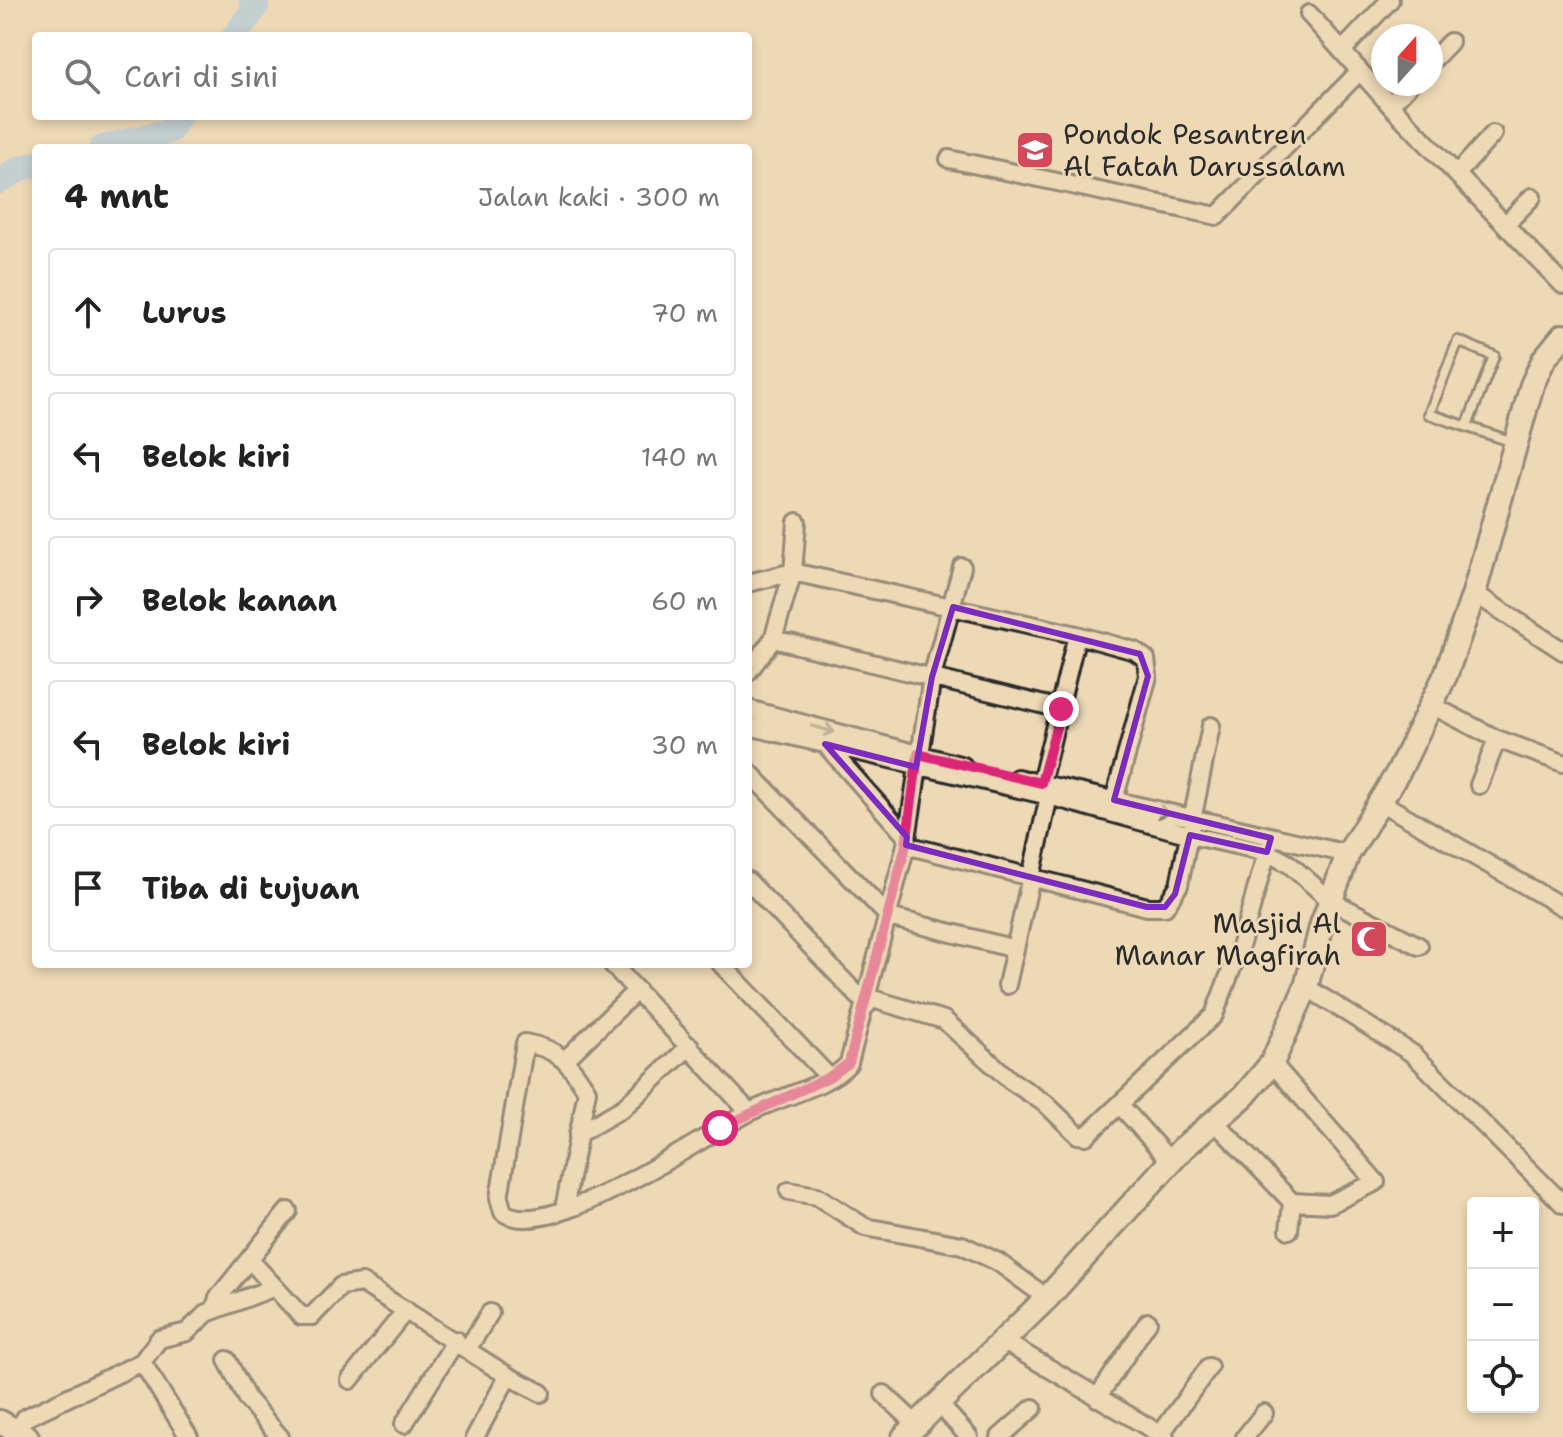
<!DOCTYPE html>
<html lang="id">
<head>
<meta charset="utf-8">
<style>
  :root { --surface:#fff; --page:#f6f6f6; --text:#222; --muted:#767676; --line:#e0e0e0 }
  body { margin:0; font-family:"Shantell Sans",sans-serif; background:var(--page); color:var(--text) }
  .controls { position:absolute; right:24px; bottom:24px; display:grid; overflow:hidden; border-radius:8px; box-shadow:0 4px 12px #0003 }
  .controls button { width:72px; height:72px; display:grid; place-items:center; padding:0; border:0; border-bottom:2px solid var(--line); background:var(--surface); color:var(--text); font:40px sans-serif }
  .compass { position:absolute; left:1371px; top:24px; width:72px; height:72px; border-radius:50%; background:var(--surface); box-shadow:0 4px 12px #0003; rotate:21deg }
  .stop { position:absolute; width:24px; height:24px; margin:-18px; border:6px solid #db2777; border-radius:50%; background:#fff }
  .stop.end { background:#db2777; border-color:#fff; box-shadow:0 2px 8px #0008 }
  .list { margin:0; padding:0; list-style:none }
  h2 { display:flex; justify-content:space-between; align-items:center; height:104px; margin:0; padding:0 32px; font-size:34px }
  h2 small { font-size:26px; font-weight:400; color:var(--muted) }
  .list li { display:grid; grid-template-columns:52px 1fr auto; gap:24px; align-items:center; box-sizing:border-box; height:128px; margin:0 16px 16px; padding:0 16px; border:2px solid var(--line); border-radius:8px }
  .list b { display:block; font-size:30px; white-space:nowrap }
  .list em { font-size:26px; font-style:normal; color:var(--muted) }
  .icon { flex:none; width:44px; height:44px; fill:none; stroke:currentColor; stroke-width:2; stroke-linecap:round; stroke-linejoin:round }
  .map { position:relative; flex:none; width:1563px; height:1437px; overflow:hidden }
  .search { position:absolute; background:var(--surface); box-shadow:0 4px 12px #0003; left:32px; top:32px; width:720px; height:88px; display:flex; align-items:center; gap:20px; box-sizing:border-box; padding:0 28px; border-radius:8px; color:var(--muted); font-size:30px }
  .panel { position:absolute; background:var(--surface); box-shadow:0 4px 12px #0003; left:32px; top:144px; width:720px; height:824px; border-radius:8px }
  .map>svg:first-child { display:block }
</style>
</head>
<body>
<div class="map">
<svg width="1563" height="1437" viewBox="0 0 1563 1437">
  <rect width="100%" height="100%" fill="#eed9b7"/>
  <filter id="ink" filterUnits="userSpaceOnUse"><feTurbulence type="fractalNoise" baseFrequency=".0125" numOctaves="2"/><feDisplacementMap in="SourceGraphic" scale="16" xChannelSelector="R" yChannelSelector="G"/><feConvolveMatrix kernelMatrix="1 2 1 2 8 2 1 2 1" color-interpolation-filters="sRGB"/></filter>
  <g filter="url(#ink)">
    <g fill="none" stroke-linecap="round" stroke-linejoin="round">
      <path stroke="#94c4f0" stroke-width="26" d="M235,36L256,6L252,0
        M102,148L169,131L179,116
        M0,181L19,169L36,164"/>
      <g stroke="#2b2b2b" stroke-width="14">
        <path id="service" d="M1467,426L1494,356L1458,341L1429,414L1513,442"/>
      </g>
      <g stroke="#2b2b2b" stroke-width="22">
        <path id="minor" d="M1309,14L1390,105L1563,285
          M1342,51L1390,0
          M1431,62L1450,42
          M1390,105L1410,84
          M949,159L1217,216L1360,71
          M1457,174L1493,134
          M1505,225L1532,197
          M797,522L793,572L1077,635L1135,651L1146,659L1148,676L1114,800
          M748,583L793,572L773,639L748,672
          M1474,593L1563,651
          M773,639L1061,709
          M1433,706L1497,739L1563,763
          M748,709L963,766
          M748,726L1049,796L1190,835L1267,852L1289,864L1330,900L1419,946
          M825,744L907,837
          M748,771L889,917L1015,949L1051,787
          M1017,778L1348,854
          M1041,783L1077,635
          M1479,785L1497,739
          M1380,802L1563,907
          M906,845L1147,907H1165L1179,885L1211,726
          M748,881L867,1005
          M612,964L749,1112
          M721,964L829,1077
          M1007,985L1015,949
          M1306,987L1413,1054L1563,1204
          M869,998L944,1020L1010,1080L1046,1104L1078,1135L1086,1136L1214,1015L1240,947L1271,838
          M567,1058L637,990
          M1121,1106L1170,1161
          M1214,1121L1292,1202L1330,1204L1376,1182L1272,1063
          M578,1134L623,1108L690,1046
          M789,1191L817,1196L865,1227L962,1245L998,1262L1047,1298
          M564,1209L587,1091C569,1062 559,1049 525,1043L499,1198L503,1212C547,1245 704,1136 746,1114C774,1098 829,1087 849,1063L906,845L932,677L962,567
          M1289,1230L1292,1202
          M250,1260L301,1316H312L341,1286L362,1283L508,1376L541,1393
          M214,1310L218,1298L288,1211
          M1003,1341L1165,1437
          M468,1348L490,1313
          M227,1360L247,1399L280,1437
          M142,1362L189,1437
          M350,1380L406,1310
          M884,1394L917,1425
          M1097,1398L1148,1322
          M940,1405L969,1437
          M404,1424L456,1340
          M18,1430L25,1418L142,1362L159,1339L187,1332L207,1313L275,1287
          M1160,1435L1209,1367
          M475,1437L508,1376
          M1000,1437L1033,1408
          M1245,1437L1264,1413"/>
      </g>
      <g stroke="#2b2b2b" stroke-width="28">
        <path id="tertiary" d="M0,1422L27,1437
          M904,1437L1047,1298L1183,1148L1244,1096L1272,1063L1306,987L1322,924L1348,854L1400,769L1446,674L1474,593L1532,385L1544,359L1563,336"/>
      </g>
      <use href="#service" stroke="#eed9b7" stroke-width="8"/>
      <use href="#minor" stroke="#eed9b7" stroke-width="16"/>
      <use href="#tertiary" stroke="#eed9b7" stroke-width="22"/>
    </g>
    <defs><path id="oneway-shaft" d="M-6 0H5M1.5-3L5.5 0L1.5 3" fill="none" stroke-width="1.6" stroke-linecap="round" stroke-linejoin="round" transform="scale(2)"/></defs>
    <g stroke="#8c8271">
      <use href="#oneway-shaft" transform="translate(823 729) rotate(15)"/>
      <use href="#oneway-shaft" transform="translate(1157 811) rotate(14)"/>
    </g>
  </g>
  <g fill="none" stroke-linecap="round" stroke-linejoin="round" filter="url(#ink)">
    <path stroke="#db2777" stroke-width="10" d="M720,1128L829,1077L849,1063L906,845L918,754L1041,783L1061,709"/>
  </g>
  <path d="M0 0H1563V1437H0ZM953,607L1140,654L1148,676L1114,800L1271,838L1267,852L1190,835L1175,894L1165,907H1147L906,845L907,837L825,744L916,767L932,677Z" fill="#eed9b7" fill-opacity=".55" fill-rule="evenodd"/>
  <path fill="none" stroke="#7b2cbf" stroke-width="6" stroke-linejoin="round" d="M953,607L1140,654L1148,676L1114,800L1271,838L1267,852L1190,835L1175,894L1165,907H1147L906,845L907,837L825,744L916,767L932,677Z"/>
  <defs>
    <g id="school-square" transform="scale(2)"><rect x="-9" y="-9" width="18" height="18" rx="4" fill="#d1495b" stroke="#eed9b7"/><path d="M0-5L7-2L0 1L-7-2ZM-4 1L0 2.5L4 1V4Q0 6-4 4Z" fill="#fff"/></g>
    <g id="mosque-square" transform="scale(2)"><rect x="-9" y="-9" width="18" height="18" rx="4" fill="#d1495b" stroke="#eed9b7"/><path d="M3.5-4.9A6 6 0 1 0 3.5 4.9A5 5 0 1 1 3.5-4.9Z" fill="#fff"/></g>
  </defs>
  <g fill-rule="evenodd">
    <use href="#school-square" x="1035" y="150"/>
    <use href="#mosque-square" x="1369" y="939"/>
  </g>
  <g text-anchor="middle" stroke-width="6" stroke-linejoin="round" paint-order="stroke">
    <g font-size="28" fill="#2b2b2b" stroke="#eed9b7" text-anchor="start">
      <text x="1063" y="144">Pondok Pesantren<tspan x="1063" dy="32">Al Fatah Darussalam</tspan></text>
      <text x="1341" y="933" text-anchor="end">Masjid Al<tspan x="1341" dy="32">Manar Magfirah</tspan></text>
    </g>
  </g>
</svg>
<div class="controls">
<button>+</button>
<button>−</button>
<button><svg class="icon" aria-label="locate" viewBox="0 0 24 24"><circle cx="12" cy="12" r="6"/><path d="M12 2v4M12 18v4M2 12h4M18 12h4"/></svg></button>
</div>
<svg class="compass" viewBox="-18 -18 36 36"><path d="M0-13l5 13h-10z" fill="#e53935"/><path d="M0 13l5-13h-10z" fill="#767676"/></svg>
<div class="stop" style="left:720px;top:1128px"></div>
<div class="stop end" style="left:1061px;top:709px"></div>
<div class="search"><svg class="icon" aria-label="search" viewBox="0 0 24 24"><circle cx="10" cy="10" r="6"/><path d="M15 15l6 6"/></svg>Cari di sini</div>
<section class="panel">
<h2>4 mnt<small>Jalan kaki · 300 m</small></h2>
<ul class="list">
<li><svg class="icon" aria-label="ahead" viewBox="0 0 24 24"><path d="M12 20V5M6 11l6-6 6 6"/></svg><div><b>Lurus</b></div><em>70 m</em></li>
<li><svg class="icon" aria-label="left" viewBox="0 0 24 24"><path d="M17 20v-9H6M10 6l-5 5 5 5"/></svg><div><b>Belok kiri</b></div><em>140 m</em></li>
<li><svg class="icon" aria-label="right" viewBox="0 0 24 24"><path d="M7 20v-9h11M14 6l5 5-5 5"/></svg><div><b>Belok kanan</b></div><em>60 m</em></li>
<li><svg class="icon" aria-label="left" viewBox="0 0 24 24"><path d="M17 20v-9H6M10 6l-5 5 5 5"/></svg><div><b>Belok kiri</b></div><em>30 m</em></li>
<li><svg class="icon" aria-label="arrive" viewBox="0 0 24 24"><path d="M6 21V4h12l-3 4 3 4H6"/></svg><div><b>Tiba di tujuan</b></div></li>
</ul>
</section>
</div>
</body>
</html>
